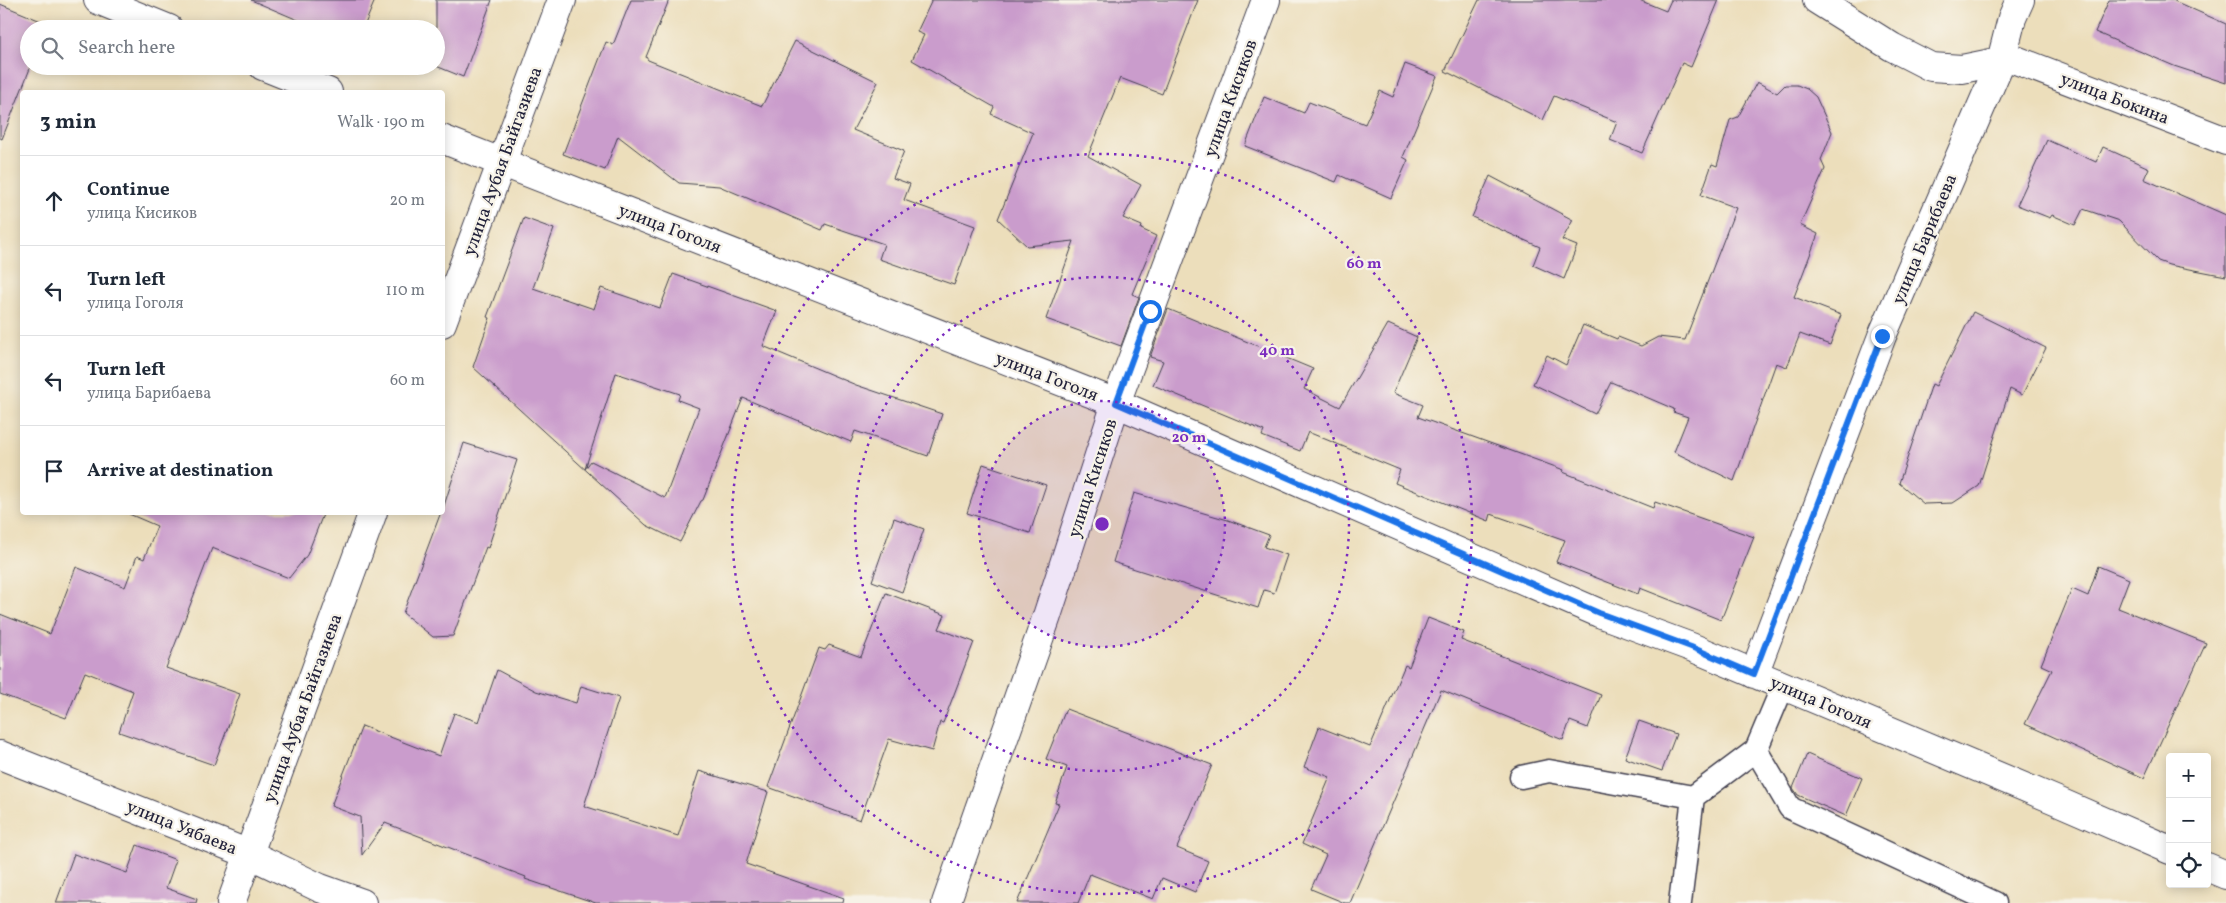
<!DOCTYPE html>
<html lang="en">
<head>
<meta charset="utf-8">
<style>
  :root { --surface:#fff; --page:#f6f6f7; --text:#1f2937; --muted:#747a83; --line:#e0e1e3 }
  body { margin:0; font-family:Vollkorn,serif; background:var(--page); color:var(--text) }
  .controls { position:absolute; right:15px; bottom:15px; display:grid; overflow:hidden; border-radius:5px; box-shadow:0 2px 12px #0003 }
  .controls button { width:45px; height:45px; display:grid; place-items:center; padding:0; border:0; border-bottom:1px solid var(--line); background:var(--surface); color:var(--text); font:25px sans-serif }
  .stop { position:absolute; width:15px; height:15px; margin:-11px; border:4px solid #1a73e8; border-radius:50%; background:#fff }
  .stop.end { background:#1a73e8; border-color:#fff; box-shadow:0 1px 5px #0008 }
  .list { margin:0; padding:0; list-style:none }
  h2 { display:flex; justify-content:space-between; align-items:center; height:65px; margin:0; padding:0 20px; font-size:21px }
  h2 small { font-size:16px; font-weight:400; color:var(--muted) }
  .list li { display:grid; grid-template-columns:32px 1fr auto; gap:15px; align-items:center; box-sizing:border-box; height:90px; padding:0 20px; border-top:1px solid var(--line) }
  .list b { display:block; font-size:19px; white-space:nowrap }
  .list p { margin:0; font-size:16px; white-space:nowrap; color:var(--muted) }
  .list em { font-size:16px; font-style:normal; color:var(--muted) }
  .icon { flex:none; width:28px; height:28px; fill:none; stroke:currentColor; stroke-width:2; stroke-linecap:round; stroke-linejoin:round }
  .map { position:relative; flex:none; width:2226px; height:903px; overflow:hidden }
  .search { position:absolute; background:var(--surface); box-shadow:0 2px 12px #0003; left:20px; top:20px; width:425px; height:55px; display:flex; align-items:center; gap:12px; box-sizing:border-box; padding:0 18px; border-radius:28px; color:var(--muted); font-size:19px }
  .panel { position:absolute; background:var(--surface); box-shadow:0 2px 12px #0003; left:20px; top:90px; width:425px; height:425px; border-radius:5px }
  .map>svg:first-child { display:block }
</style>
</head>
<body>
<div class="map">
<svg width="2226" height="903" viewBox="0 0 2226 903">
  <rect width="100%" height="100%" fill="#f7f3e8"/>
  <filter id="ink" filterUnits="userSpaceOnUse"><feTurbulence type="fractalNoise" baseFrequency=".02" numOctaves="2"/><feDisplacementMap in="SourceGraphic" scale="10" xChannelSelector="R" yChannelSelector="G"/><feConvolveMatrix kernelMatrix="1 2 1 2 8 2 1 2 1" color-interpolation-filters="sRGB"/></filter>
  <filter id="wash" filterUnits="userSpaceOnUse"><feTurbulence type="fractalNoise" baseFrequency=".0096" numOctaves="4" result="noise"/><feDisplacementMap in="SourceGraphic" scale="20" xChannelSelector="R" yChannelSelector="G"/><feGaussianBlur stdDeviation="1.12" result="paint"/><feColorMatrix in="noise" values="0 0 0 0 0 0 0 0 0 0 0 0 0 0 0 0 0 1.4 0 .05"/><feComposite in="paint" operator="in"/></filter>
  <g filter="url(#wash)">
    <rect width="100%" height="100%" fill="#ecdebb"/>
    <g id="blocks">
      <path fill="#ca9ccc" fill-rule="evenodd" d="M251,0H375L363,29H319Z
        M436,0H492L463,77L436,66Z
        M631,0H669L646,57L648,60L762,106L795,41L878,82L853,130L904,151L893,178L910,184L904,200L975,226L954,285L879,259L884,244L825,224L822,230L719,186L679,183L618,136L605,170L563,154L606,42L613,45Z
        M932,0H1198L1162,94L1120,78L1088,156L1141,185L1123,218L1142,226L1141,229L1156,236L1132,294L1139,297L1121,346L1046,319L1074,241L1027,246L998,219L1033,133L991,114L994,107L912,60L924,35L917,32Z
        M1479,0H1639L1666,11L1671,0H1719L1691,67L1682,63L1642,153L1610,140L1617,122L1554,96L1543,120L1445,71Z
        M2109,0H2172L2226,24V83L2174,66L2095,32Z
        M0,4L48,24L46,29H29V66H31L2,139L0,138Z
        M1405,64L1437,76L1403,157L1408,160L1391,198L1339,175L1336,182L1245,146L1264,97L1304,113L1309,102L1365,124L1380,91L1393,97Z
        M1757,82L1777,93L1785,85H1797L1807,89L1816,97L1832,132L1821,160L1825,169L1800,225L1818,234L1794,297L1841,315L1830,345L1800,334L1787,367L1776,363L1734,481L1674,452L1688,417L1673,412L1674,409L1611,382L1595,414L1533,384L1547,355L1566,365L1583,325L1617,339L1618,337L1641,346L1658,337L1685,340L1736,208L1701,195L1712,164L1717,166L1730,120L1738,117Z
        M2047,140L2096,162L2103,147L2149,168L2144,179L2226,215V276L2169,265L2158,261L2119,221L2083,209L2075,225L2052,215L2050,218L2017,205Z
        M1490,176L1573,220L1562,240L1577,246L1564,279L1533,265L1540,247L1472,217Z
        M524,218L554,229L533,288L594,309L601,288L660,308L673,274L777,311L763,346L856,385L942,414L928,456L855,431L851,442L743,398L703,500L701,501L680,542L646,525L473,367L490,318L487,317ZM616,373L680,394L678,400L699,408L665,498L591,461L585,469Z
        M1168,309L1313,369L1304,389L1340,407L1388,324L1417,337L1393,393L1423,405L1418,417L1564,470L1563,472L1653,508L1655,502L1754,537L1721,620L1640,588L1638,594L1556,562L1565,540L1491,514L1489,521L1395,483L1400,470L1308,432L1300,451L1262,436L1264,431L1153,385L1163,361L1150,357Z
        M1973,312L2046,348L2022,395L2010,389L1979,486L1953,503L1924,504L1899,483L1932,384L1936,386Z
        M464,443L517,460L488,548L486,547L453,636L433,637L403,613L441,512H442Z
        M983,464L1046,485L1030,533L967,513Z
        M1134,493L1228,520L1269,535L1264,547L1287,555L1274,593L1264,590L1258,608L1113,562Z
        M129,512H324L307,555L289,578L212,548L166,668L240,694L214,765L119,732L133,691L85,672L66,718L0,694V614L50,634L76,567L125,587L137,556L144,559L157,526L129,514Z
        M894,518L924,529L902,592L872,581Z
        M2098,566L2129,579L2118,608L2206,643L2144,778L2025,724L2052,670L2041,665L2072,589L2088,596Z
        M886,593L945,615L939,629L974,642L943,723L940,722L932,751L889,739L860,820L768,787L819,648L825,650L829,645L861,657Z
        M1428,618L1464,632L1461,640L1601,695L1588,728L1570,721L1563,740L1441,690L1350,903H1345L1311,889L1326,855L1302,844L1330,777L1304,767L1319,727L1370,747L1405,665L1409,667Z
        M497,670L536,691L576,703L581,686L619,698L584,806L678,836L699,771L768,792L746,864L844,898L843,903H596L525,879L526,877L385,823L362,855L360,817L331,806L362,726L439,756L454,713L479,722Z
        M1066,709L1212,765L1177,848L1208,861L1195,892L1162,878L1153,899L1090,874L1078,903H1017L1059,804L1055,803L1067,767L1046,759Z
        M1639,721L1676,734L1662,771L1625,758Z
        M1807,754L1862,778L1846,816L1798,795L1793,788Z
        M137,845L176,860L166,888L197,899L196,903H56L74,854L127,873Z"/>
    </g>
  </g>
  <g filter="url(#ink)">
    <use href="#blocks" fill-opacity="0" stroke="#403e4e" stroke-width="1"/>
    <g fill="none" stroke-linecap="round" stroke-linejoin="round">
      <g stroke="#403e4e" stroke-width="25">
        <path id="service" d="M1756,750L1790,808L1995,903
          M1521,777L1549,771L1693,797
          M1680,903L1693,797L1756,750L1783,686"/>
      </g>
      <g stroke="#403e4e" stroke-width="30">
        <path id="minor" d="M98,0L169,29
          M1817,0L1892,47L1931,67L1962,69L2001,61
          M2003,55L2226,141
          M263,66L328,92
          M442,139L1116,403L1599,613L1691,647L2055,800L2170,850
          M1754,674L1882,336L2001,61L2012,18L2020,0
          M0,755L249,854L320,888L362,903
          M2207,867L2226,875
          M946,903L1047,616L1116,403L1266,0"/>
      </g>
      <g stroke="#403e4e" stroke-width="30">
        <path id="secondary" d="M442,323L562,0
          M231,903L373,512"/>
      </g>
      <use href="#service" stroke="#fff" stroke-width="22"/>
      <use href="#minor" stroke="#fff" stroke-width="28"/>
      <use href="#secondary" stroke="#fff" stroke-width="28"/>
    </g>
  </g>
  <g fill="none" stroke-linecap="round" stroke-linejoin="round" filter="url(#ink)">
    <path stroke="#1a73e8" stroke-width="6" d="M1150,311L1116,403L1599,613L1691,647L1754,674L1882,336"/>
  </g>
  <circle cx="1102" cy="524" r="123" fill="#7b2cbf" fill-opacity=".12"/>
  <g fill="none" stroke="#7b2cbf" stroke-width="2.5" stroke-dasharray="2.5 5">
    <circle cx="1102" cy="524" r="123"/>
    <circle cx="1102" cy="524" r="247"/>
    <circle cx="1102" cy="524" r="370"/>
  </g>
  <g text-anchor="middle" stroke-width="4.5" stroke-linejoin="round" paint-order="stroke">
    <g font-size="18" fill="#22223b" stroke="#f7f3e8">
      <text transform="translate(1230 98) rotate(-70)" y="6">улица Кисиков</text>
      <text transform="translate(2115 98) rotate(21)" y="6">улица Бокина</text>
      <text transform="translate(502 161) rotate(-70)" y="6">улица Аубая Байгазиева</text>
      <text transform="translate(670 228) rotate(21)" y="6">улица Гоголя</text>
      <text transform="translate(1924 239) rotate(-67)" y="6">улица Барибаева</text>
      <text transform="translate(1047 376) rotate(21)" y="6">улица Гоголя</text>
      <text transform="translate(1092 478) rotate(-72)" y="6">улица Кисиков</text>
      <text transform="translate(1821 702) rotate(23)" y="6">улица Гоголя</text>
      <text transform="translate(302 708) rotate(-70)" y="6">улица Аубая Байгазиева</text>
      <text transform="translate(182 827) rotate(22)" y="6">улица Уябаева</text>
    </g>
  </g>
  <circle cx="1102" cy="524" r="8" fill="#7b2cbf" stroke="#f7f3e8" stroke-width="2.5"/>
  <g font-size="15" text-anchor="middle" font-weight="bold" fill="#7b2cbf" stroke="#f7f3e8" stroke-width="4.5" stroke-linejoin="round" paint-order="stroke">
    <text x="1364" y="268">60 m</text>
    <text x="1277" y="355">40 m</text>
    <text x="1189" y="442">20 m</text>
  </g>
</svg>
<div class="controls">
<button>+</button>
<button>−</button>
<button><svg class="icon" aria-label="locate" viewBox="0 0 24 24"><circle cx="12" cy="12" r="6"/><path d="M12 2v4M12 18v4M2 12h4M18 12h4"/></svg></button>
</div>
<div class="stop" style="left:1150px;top:311px"></div>
<div class="stop end" style="left:1882px;top:336px"></div>
<div class="search"><svg class="icon" aria-label="search" viewBox="0 0 24 24"><circle cx="10" cy="10" r="6"/><path d="M15 15l6 6"/></svg>Search here</div>
<section class="panel">
<h2>3 min<small>Walk · 190 m</small></h2>
<ul class="list">
<li><svg class="icon" aria-label="ahead" viewBox="0 0 24 24"><path d="M12 20V5M6 11l6-6 6 6"/></svg><div><b>Continue</b><p>улица Кисиков</p></div><em>20 m</em></li>
<li><svg class="icon" aria-label="left" viewBox="0 0 24 24"><path d="M17 20v-9H6M10 6l-5 5 5 5"/></svg><div><b>Turn left</b><p>улица Гоголя</p></div><em>110 m</em></li>
<li><svg class="icon" aria-label="left" viewBox="0 0 24 24"><path d="M17 20v-9H6M10 6l-5 5 5 5"/></svg><div><b>Turn left</b><p>улица Барибаева</p></div><em>60 m</em></li>
<li><svg class="icon" aria-label="arrive" viewBox="0 0 24 24"><path d="M6 21V4h12l-3 4 3 4H6"/></svg><div><b>Arrive at destination</b></div></li>
</ul>
</section>
</div>
</body>
</html>
